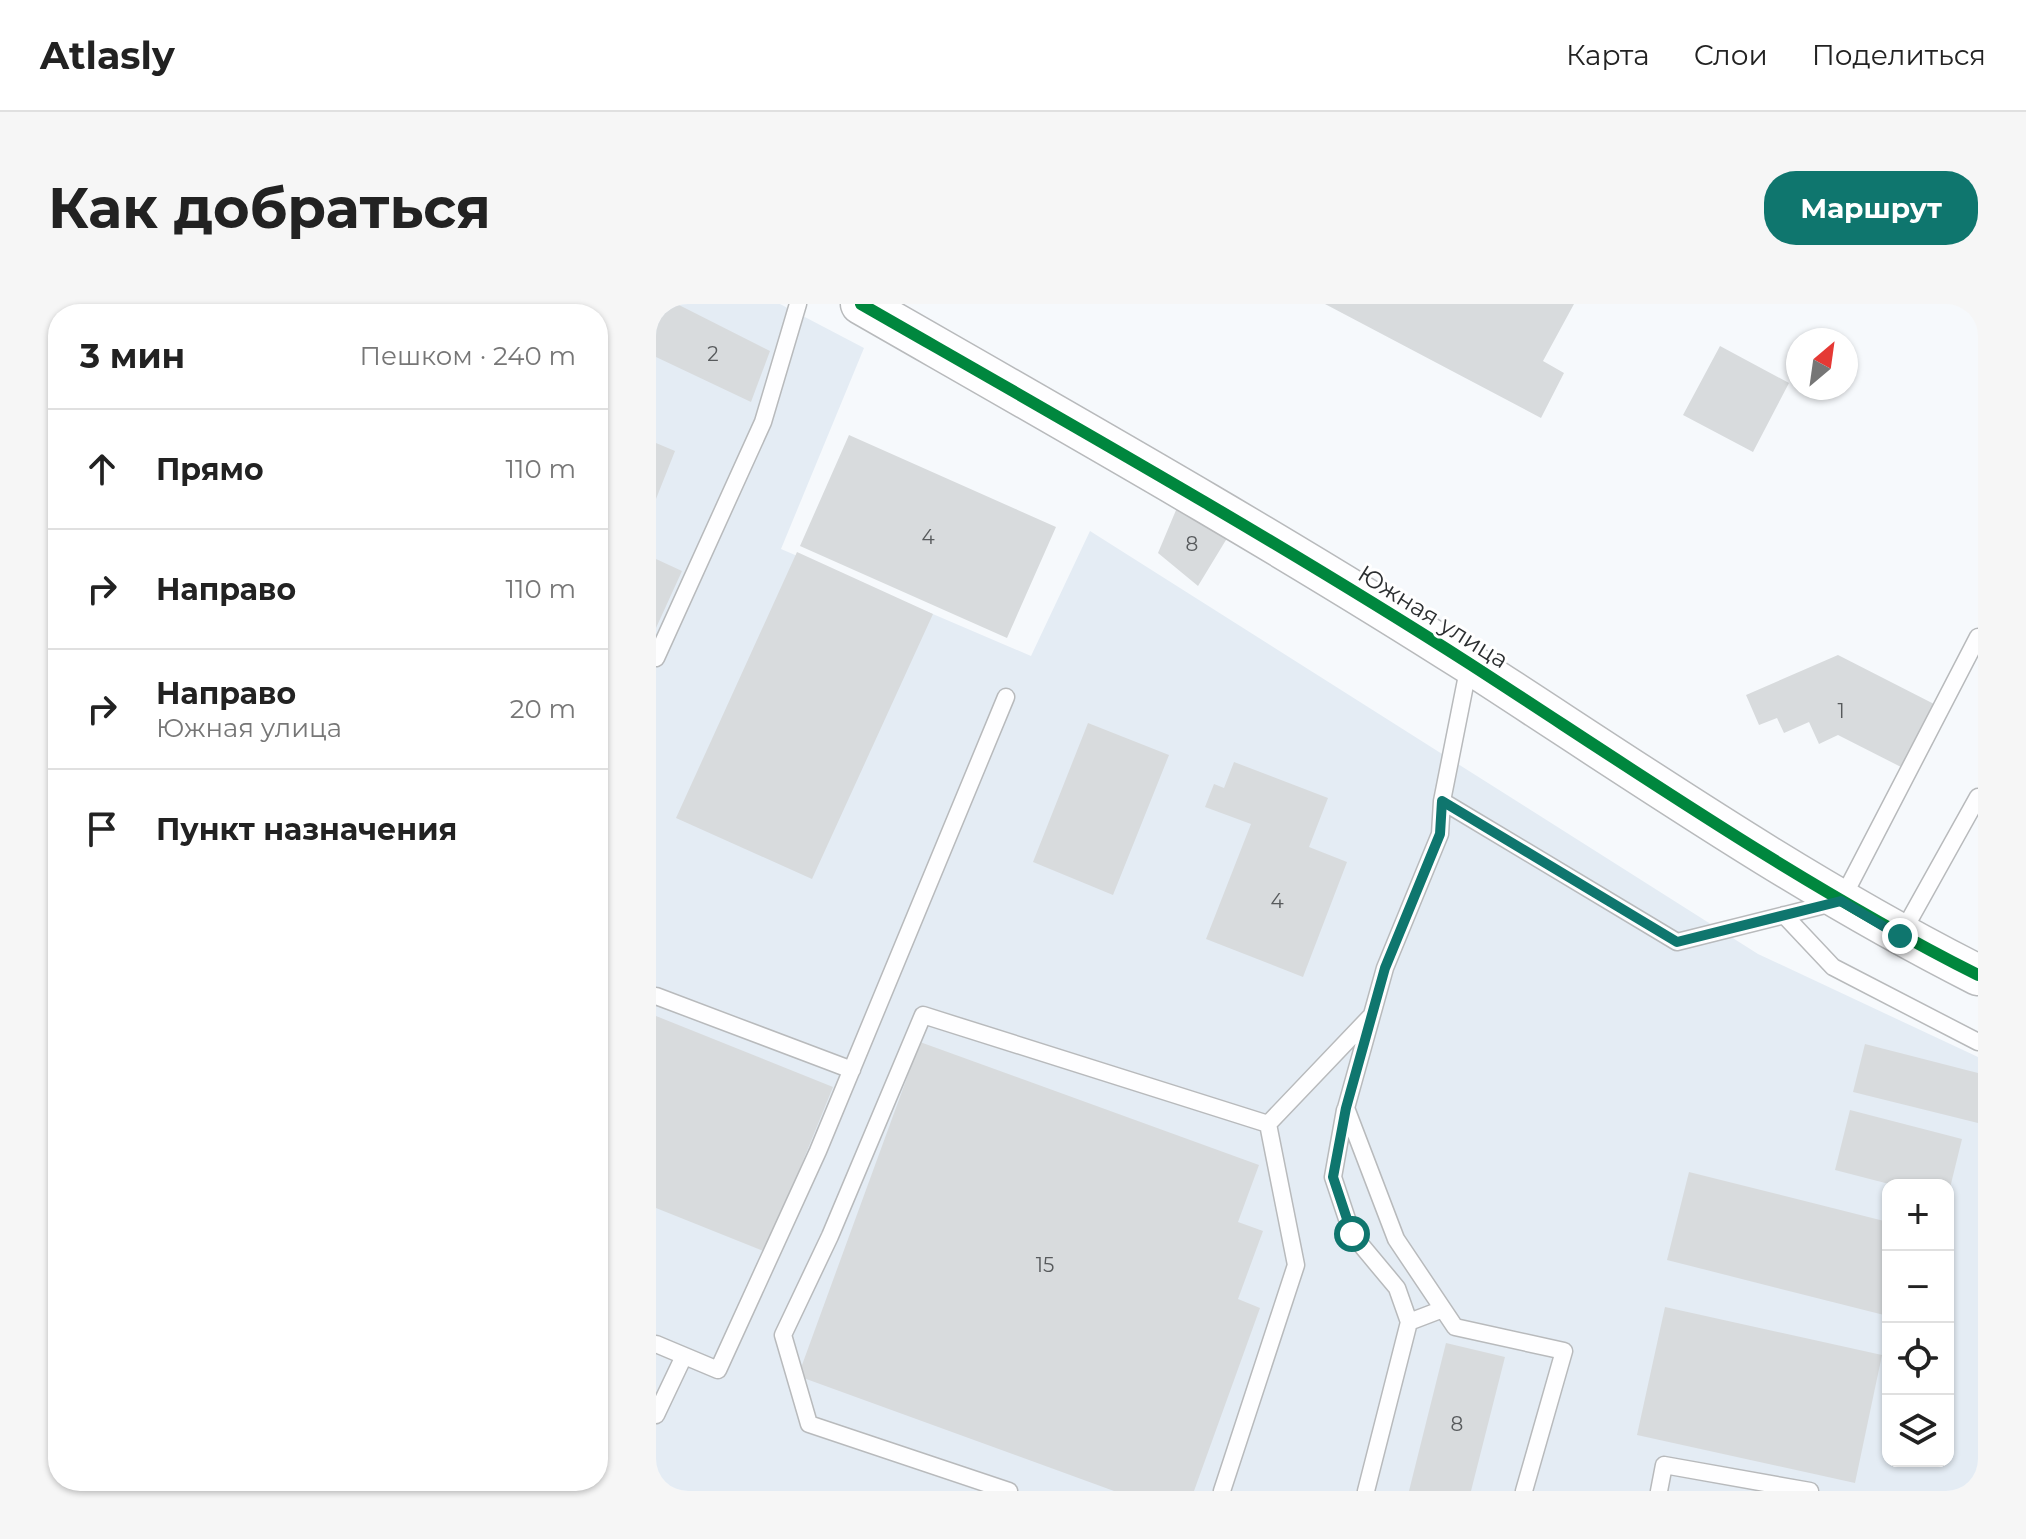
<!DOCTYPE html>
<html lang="ru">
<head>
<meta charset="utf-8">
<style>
  :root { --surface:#fff; --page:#f6f6f6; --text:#222; --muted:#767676; --line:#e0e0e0; --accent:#0f766e }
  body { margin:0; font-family:Montserrat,sans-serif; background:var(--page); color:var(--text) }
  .controls { position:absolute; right:24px; bottom:24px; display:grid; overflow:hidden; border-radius:16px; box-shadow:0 2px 6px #0004 }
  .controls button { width:72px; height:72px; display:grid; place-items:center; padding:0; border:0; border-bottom:2px solid var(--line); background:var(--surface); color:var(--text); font:40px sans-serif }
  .compass { position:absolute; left:1130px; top:24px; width:72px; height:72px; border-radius:50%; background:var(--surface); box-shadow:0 2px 6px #0004; rotate:29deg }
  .stop { position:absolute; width:24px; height:24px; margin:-18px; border:6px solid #0f766e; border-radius:50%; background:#fff }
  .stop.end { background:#0f766e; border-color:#fff; box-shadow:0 2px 8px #0008 }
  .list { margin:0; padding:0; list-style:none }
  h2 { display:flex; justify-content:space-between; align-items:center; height:104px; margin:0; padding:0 32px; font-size:34px }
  h2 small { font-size:26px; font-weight:400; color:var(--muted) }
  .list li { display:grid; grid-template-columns:52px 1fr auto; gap:24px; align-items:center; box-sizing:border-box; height:120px; padding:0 32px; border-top:2px solid var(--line) }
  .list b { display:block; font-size:30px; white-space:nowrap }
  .list p { margin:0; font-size:26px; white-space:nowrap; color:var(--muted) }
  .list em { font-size:26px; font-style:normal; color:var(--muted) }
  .icon { flex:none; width:44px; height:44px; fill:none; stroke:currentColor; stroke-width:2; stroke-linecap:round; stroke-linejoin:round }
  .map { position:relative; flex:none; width:1322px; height:1187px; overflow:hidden; border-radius:32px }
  header { display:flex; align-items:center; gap:48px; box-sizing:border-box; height:112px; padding:0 40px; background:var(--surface); border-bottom:2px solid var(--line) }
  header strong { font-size:38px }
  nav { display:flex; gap:44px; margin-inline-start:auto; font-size:28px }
  .intro { display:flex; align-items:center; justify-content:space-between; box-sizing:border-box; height:192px; padding:0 48px }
  h1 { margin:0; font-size:56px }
  .button { padding:20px 36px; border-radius:32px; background:var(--accent); color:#fff; font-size:28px; font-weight:700 }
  main { display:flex; gap:48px; padding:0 48px }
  aside { flex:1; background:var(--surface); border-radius:32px; box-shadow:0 2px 6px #0004 }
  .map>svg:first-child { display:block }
</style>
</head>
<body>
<header>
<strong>Atlasly</strong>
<nav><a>Карта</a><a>Слои</a><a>Поделиться</a></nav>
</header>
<div class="intro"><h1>Как добраться</h1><a class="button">Маршрут</a></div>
<main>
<aside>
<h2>3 мин<small>Пешком · 240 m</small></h2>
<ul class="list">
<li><svg class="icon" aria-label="ahead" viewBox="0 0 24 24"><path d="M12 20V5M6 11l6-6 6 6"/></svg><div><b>Прямо</b></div><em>110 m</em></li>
<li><svg class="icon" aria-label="right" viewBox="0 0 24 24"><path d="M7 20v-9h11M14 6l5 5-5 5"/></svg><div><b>Направо</b></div><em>110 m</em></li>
<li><svg class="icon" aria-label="right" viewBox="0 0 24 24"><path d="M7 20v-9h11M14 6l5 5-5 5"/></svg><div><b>Направо</b><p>Южная улица</p></div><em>20 m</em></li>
<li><svg class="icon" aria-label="arrive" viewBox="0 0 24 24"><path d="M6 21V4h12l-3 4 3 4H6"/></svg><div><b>Пункт назначения</b></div></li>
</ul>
</aside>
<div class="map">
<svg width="1322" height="1187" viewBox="0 0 1322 1187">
  <rect width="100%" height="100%" fill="#f6f9fc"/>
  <path fill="#e4ecf4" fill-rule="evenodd" d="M0,0H124L208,44L125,245L375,352L434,227L1102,650L1322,753V1187H0ZM1232,881H1292V1157H1232Z"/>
  <path fill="#d8dbdd" d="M0,0H21L114,47L95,98L0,53Z
    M669,0H918L887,57L908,69L885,114Z
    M1064,42L1133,79L1097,148L1027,111Z
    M193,131L400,223L351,334L144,242Z
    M0,139L19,147L0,195Z
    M523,199L573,231L542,282L502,249Z
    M141,248L277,310L156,575L20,514Z
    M0,255L26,267L0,324Z
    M1182,351L1278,400L1245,463L1182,431L1163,440L1153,418L1128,429L1121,414L1103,421L1090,391Z
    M432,419L513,451L457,591L377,558Z
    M578,458L672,494L653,543L691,558L647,673L550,635L595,520L549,503L558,480L568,484Z
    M0,712L177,783L110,948L0,904Z
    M264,738L603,861L582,918L607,927L582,995L604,1004L538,1187H458L142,1072Z
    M1209,740L1322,769V819L1197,788Z
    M1194,806L1306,835L1293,888L1292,881H1237L1179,866Z
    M1033,868L1232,918V1012L1011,956Z
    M1009,1003L1226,1051L1199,1179L981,1131Z
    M790,1039L849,1053L815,1187H753Z"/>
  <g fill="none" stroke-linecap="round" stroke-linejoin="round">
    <g stroke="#b8babc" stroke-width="19">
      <path id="service" d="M0,354L107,118L142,0
        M813,361L786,497L784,530L729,664L690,804L740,935L799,1023L908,1047L868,1187
        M786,497L1021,638L1185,597L1322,333
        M1128,611L1177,663L1322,738
        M1245,631L1322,493
        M0,692L196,766
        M689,806L677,873L696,930L741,984L753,1018L710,1187
        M612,820L715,712
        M753,1018L787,1005
        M0,1040L62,1066L162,847L350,393
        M0,1111L28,1052
        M353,1187L153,1120L127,1031L174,932L267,711L612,820
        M566,1187L640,961L612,820
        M1003,1187L1008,1161L1154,1187"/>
    </g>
    <g stroke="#b8babc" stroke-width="43">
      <path id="tertiary" d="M205,0C409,117 615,233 814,360C981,468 1144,581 1322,671"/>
    </g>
    <use href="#service" stroke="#fefeff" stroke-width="16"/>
    <use href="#tertiary" stroke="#fefeff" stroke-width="40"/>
    <g stroke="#fff" stroke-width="17">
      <path id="cycleway" d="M205,0C409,117 615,233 814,360C981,468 1144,581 1322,671"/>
    </g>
    <use href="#cycleway" stroke="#00873e" stroke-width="12"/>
  </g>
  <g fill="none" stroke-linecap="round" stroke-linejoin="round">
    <path stroke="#0f766e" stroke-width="10" d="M696,930L677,873L690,804L729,664L784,530L786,497L1021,638L1185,597L1244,632"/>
  </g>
  <g text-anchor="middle" stroke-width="6" stroke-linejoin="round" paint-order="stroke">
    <g font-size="20" fill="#575a5c">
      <text x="57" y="57">2</text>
      <text x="272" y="240">4</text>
      <text x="536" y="247">8</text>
      <text x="1185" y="414">1</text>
      <text x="621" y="604">4</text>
      <text x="389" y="968">15</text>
      <text x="801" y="1127">8</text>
    </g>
    <g font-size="24" fill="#2c2f31" stroke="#fff">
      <text transform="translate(777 313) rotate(32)" y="8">Южная улица</text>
    </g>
  </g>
</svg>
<div class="controls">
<button>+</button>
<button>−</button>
<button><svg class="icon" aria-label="locate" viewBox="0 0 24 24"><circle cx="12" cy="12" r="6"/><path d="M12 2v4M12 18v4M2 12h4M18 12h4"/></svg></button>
<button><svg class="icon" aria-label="layers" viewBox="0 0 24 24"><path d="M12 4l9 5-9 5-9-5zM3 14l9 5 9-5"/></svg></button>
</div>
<svg class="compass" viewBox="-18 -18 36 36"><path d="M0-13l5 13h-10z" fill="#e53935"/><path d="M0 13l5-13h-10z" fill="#767676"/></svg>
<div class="stop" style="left:696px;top:930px"></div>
<div class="stop end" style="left:1244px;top:632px"></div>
</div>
</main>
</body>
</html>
